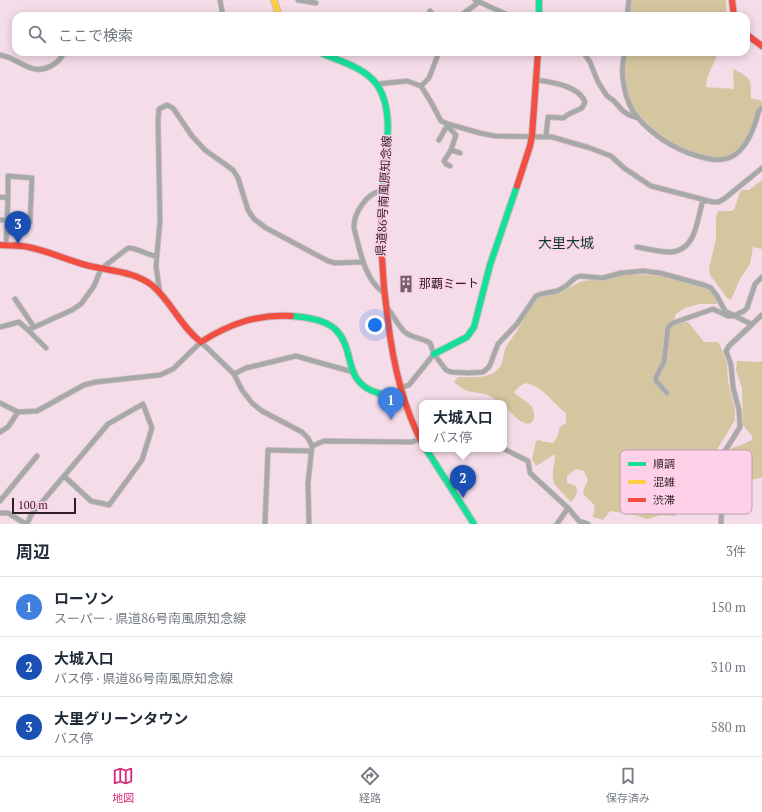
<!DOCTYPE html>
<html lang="ja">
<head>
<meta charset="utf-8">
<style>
  :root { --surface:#fff; --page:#f6f6f7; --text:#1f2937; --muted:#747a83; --line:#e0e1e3; --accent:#db2777 }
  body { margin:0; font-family:"PT Serif","Noto Sans JP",serif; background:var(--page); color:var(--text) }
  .scale { position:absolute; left:12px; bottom:10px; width:64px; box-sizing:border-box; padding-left:4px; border:2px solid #2f1f28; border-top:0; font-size:11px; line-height:14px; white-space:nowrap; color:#2f1f28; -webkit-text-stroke:3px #fed1e9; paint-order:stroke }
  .you { position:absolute; left:375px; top:325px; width:14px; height:14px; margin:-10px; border:3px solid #fff; border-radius:50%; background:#1a73e8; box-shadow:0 0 0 6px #1a73e833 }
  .badge { display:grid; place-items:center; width:26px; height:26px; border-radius:50%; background:var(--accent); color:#fff; font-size:13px; font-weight:700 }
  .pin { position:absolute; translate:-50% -33px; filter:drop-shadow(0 1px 2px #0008) }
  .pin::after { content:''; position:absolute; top:21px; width:14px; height:12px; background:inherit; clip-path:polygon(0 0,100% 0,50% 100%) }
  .popup { position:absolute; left:419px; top:400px; width:88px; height:52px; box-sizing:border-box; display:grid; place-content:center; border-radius:8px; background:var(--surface); filter:drop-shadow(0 1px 3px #0005); font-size:13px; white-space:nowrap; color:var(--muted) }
  .popup b { font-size:15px; color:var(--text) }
  .popup::after { content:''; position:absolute; left:50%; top:100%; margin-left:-8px; border:8px solid transparent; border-top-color:var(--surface) }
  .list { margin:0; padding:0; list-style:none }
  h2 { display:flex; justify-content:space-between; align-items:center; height:52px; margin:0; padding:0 16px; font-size:17px }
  h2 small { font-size:13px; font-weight:400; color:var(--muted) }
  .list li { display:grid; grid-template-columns:26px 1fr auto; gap:12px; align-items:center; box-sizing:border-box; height:60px; padding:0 16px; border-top:1px solid var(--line) }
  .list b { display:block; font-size:15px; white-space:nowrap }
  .list p { margin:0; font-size:13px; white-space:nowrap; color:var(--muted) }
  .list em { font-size:13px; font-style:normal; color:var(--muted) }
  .icon { flex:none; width:22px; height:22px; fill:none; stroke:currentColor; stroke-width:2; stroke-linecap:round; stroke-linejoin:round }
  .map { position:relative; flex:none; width:762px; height:524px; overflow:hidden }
  .search { position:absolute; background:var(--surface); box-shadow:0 2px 10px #0003; left:12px; right:12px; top:12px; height:44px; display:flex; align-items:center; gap:10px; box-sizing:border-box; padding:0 14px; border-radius:12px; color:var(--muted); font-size:15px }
  .sheet { height:232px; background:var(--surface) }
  nav { display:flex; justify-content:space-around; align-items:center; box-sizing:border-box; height:56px; border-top:1px solid var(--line); background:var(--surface); font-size:11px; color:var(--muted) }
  nav a { display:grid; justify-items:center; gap:2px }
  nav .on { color:var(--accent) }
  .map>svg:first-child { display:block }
</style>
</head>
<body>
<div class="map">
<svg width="762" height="524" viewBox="0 0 762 524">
  <rect width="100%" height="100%" fill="#f4dce8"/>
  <path fill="#d4c69e" d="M631,0H726V11L728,16H629Z
    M628,52H721L722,54L717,55L707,78L706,87L734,89L733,69C751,78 751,78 751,98L762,101V106L757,109C754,121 745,147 733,154C703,170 641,128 630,100C626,89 623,75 625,64C625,60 627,56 628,52Z
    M762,180V249L753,247L750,264L740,279L731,300L727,298L710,275L709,268L716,239V218L718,211H730L734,210L740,192L742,190H749Z
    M625,274L669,276L710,289L715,296L717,304H699L685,308L676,314L674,321L678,322H688L704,342H718L720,345L727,364L728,382L735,409V420L716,451L718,491L706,492L700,495L692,503L681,507L675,516L661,515L647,519L635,515L610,511L603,520L593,517L595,506C586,493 578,499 588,480L584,471L576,469L567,476V483L576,486C578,493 576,497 571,502L555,485C550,475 555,465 555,454L536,466L532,459L536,441L539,440L545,442L553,443L557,437L560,427L566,423V413C550,401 546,388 525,383L519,387L514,392C520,400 534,402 534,414C534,418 534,420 531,423C520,426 511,412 504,405V403H501C496,400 490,395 484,394C470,391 466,393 454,382L458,377C474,377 494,380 502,363C504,358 503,352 506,347L518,329L536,299L543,296L563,291L582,281L604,279Z
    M737,361L758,362L762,361V477C757,479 750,479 746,482C739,486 744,506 724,512L727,487L725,462L731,448L739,446L752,440V436L743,425L742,388L736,370Z"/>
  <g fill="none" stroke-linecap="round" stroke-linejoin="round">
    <g stroke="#cebcc5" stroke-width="6">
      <path id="street" d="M220,0L223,16
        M298,0L316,3
        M475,0L510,16
        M430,11L434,16
        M460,16L479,2
        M627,16L629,0
        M583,52L590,62L598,82L607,96L613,100L623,111L629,115L638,118
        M625,52C619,72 624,103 639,119C654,136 676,150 698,156C709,159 720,162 731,157C747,149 755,126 759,110L762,108
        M0,55C19,58 31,77 51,66C58,62 61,59 64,52
        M537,80C552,82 579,86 585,102L582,108L569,114L563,118L548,117L546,136
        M377,84L407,81L421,86L431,102L441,121L448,124L480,133L495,136L552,137L590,148L611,156L624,168L651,186L713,202H718L724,199L762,168
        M421,86L429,78L439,52
        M447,126L456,135L451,150L444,161L446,164L450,166
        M439,140L448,124
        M451,150L460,153
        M382,191C367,192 353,214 354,228C360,250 364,279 384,293
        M0,197L8,198L6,245
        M0,220L30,221L32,178L8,176V198
        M637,247C648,249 660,252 671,252C697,250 697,218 703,200
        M160,293L156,266L160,221L158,120L159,109L167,105L173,108L192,136L205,150L233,170L238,178L248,210L254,219L266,228L328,261L335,263L363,262
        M15,299L34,327
        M386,307C394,314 397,326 406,333C413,338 422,338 430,343L434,354L446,370L451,372L468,373L483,372L488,368L490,365L498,344L517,324L536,296L541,294L557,291L566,286L575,278L580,276L603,278L621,273L643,271L660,273L704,285L711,288L717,296L725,311L751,324
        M0,327L19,322L28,330L72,310L81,304L94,286L101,269L128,248C139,248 146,255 156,256
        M28,330L46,348
        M234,374L246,368L296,356L353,372
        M400,388L409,385L434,354
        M667,393L656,381V377L664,362L668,327L673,323L713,309L728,316H733L744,311L747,308L755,284L762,277
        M0,403L18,412L37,411L84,385L96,382L160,375L173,369L201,342L234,374L242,390L252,403L262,411L302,432L308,438L312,446L308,483L309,524
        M0,432L8,427L18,412
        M312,446L324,441L412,442L420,439
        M504,449L528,461L530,473L568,508L579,521L588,524
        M0,501L37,456
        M0,513H8L26,524
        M27,524L31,515L108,424L143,404L152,428L142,460L109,505L91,501L64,476
        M265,524L268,450L311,451
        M557,524L568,508
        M721,524L723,487L720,459L740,427L739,410L733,387L731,365L726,351L729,346L762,315"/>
    </g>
    <g stroke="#cebcc5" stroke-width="8">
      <path id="fast" d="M539,0V16
        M319,52C336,60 357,65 371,78C400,104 383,165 382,199
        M291,316C305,317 324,319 335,329C357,350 341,382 378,393C386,396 393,398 402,396
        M434,354L467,337L474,327L490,265L517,186
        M426,449L474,524"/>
    </g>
    <g stroke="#cebcc5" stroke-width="8">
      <path id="slow" d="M274,0L279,16"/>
    </g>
    <g stroke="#cebcc5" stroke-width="8">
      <path id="jam" d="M732,0L734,16
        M746,34L762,46
        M517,186L530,146L532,136L538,52
        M382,199C380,240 382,280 388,321C393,364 402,404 422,443
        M0,245C9,246 19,245 28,247C48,251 67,260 86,265C108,271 135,271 153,286C172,303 181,327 201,342C229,324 257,314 291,316"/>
    </g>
    <use href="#street" stroke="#a7a9a7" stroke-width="4.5"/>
    <use href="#fast" stroke="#16e098" stroke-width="6"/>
    <use href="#slow" stroke="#ffcf43" stroke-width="6"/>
    <use href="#jam" stroke="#f24e42" stroke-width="6"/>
  </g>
  <defs>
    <g id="building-bare" transform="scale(1.38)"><path d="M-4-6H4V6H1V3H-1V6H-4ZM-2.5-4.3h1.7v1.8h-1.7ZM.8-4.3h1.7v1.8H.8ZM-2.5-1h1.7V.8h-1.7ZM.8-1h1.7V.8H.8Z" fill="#74616b" stroke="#fed1e9" stroke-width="2.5" paint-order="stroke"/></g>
  </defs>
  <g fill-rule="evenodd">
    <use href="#building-bare" x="406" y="284"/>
  </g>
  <g text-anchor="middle" stroke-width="3" stroke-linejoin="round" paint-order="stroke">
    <g font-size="12" fill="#2f1f28" stroke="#fed1e9">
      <text transform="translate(384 196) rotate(-87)" y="4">県道86号南風原知念線</text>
    </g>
    <g font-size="12" fill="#2f1f28" stroke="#fed1e9" text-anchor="start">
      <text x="419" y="288">那覇ミート</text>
    </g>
    <g font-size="14" fill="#0c3d2c" stroke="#fed1e9">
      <text x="566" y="248">大里大城</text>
    </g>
  </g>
  <rect x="620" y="450" width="132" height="64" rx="6" fill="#fed1e9" stroke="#c09caf" stroke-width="1"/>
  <rect x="628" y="462" width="18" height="4" fill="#16e098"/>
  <rect x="628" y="480" width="18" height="4" fill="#ffcf43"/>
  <rect x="628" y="498" width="18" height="4" fill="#f24e42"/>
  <g font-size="11" fill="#2f1f28">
    <text x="653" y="468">順調</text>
    <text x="653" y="486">混雑</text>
    <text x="653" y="504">渋滞</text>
  </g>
</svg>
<div class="scale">100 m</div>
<div class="you"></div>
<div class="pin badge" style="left:391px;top:420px;background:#3f7fe0">1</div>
<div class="pin badge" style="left:463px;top:498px;background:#1a4fb4">2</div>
<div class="popup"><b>大城入口</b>バス停</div>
<div class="pin badge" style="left:18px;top:244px;background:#1a4fb4">3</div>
<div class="search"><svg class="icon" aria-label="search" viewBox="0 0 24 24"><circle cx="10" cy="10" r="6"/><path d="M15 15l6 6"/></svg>ここで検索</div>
</div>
<section class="sheet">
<h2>周辺<small>3件</small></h2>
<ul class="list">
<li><span class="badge" style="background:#3f7fe0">1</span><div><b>ローソン</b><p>スーパー · 県道86号南風原知念線</p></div><em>150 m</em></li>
<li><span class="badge" style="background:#1a4fb4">2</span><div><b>大城入口</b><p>バス停 · 県道86号南風原知念線</p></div><em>310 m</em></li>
<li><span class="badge" style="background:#1a4fb4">3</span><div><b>大里グリーンタウン</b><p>バス停</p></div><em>580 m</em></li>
</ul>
</section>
<nav>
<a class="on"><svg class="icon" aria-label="map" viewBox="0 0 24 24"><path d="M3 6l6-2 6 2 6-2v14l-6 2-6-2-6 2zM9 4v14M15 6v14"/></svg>地図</a>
<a><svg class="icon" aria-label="directions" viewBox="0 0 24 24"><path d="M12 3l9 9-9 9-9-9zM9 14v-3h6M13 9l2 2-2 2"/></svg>経路</a>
<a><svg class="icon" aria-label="saved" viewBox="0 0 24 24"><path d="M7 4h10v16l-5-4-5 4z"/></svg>保存済み</a>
</nav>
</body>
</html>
